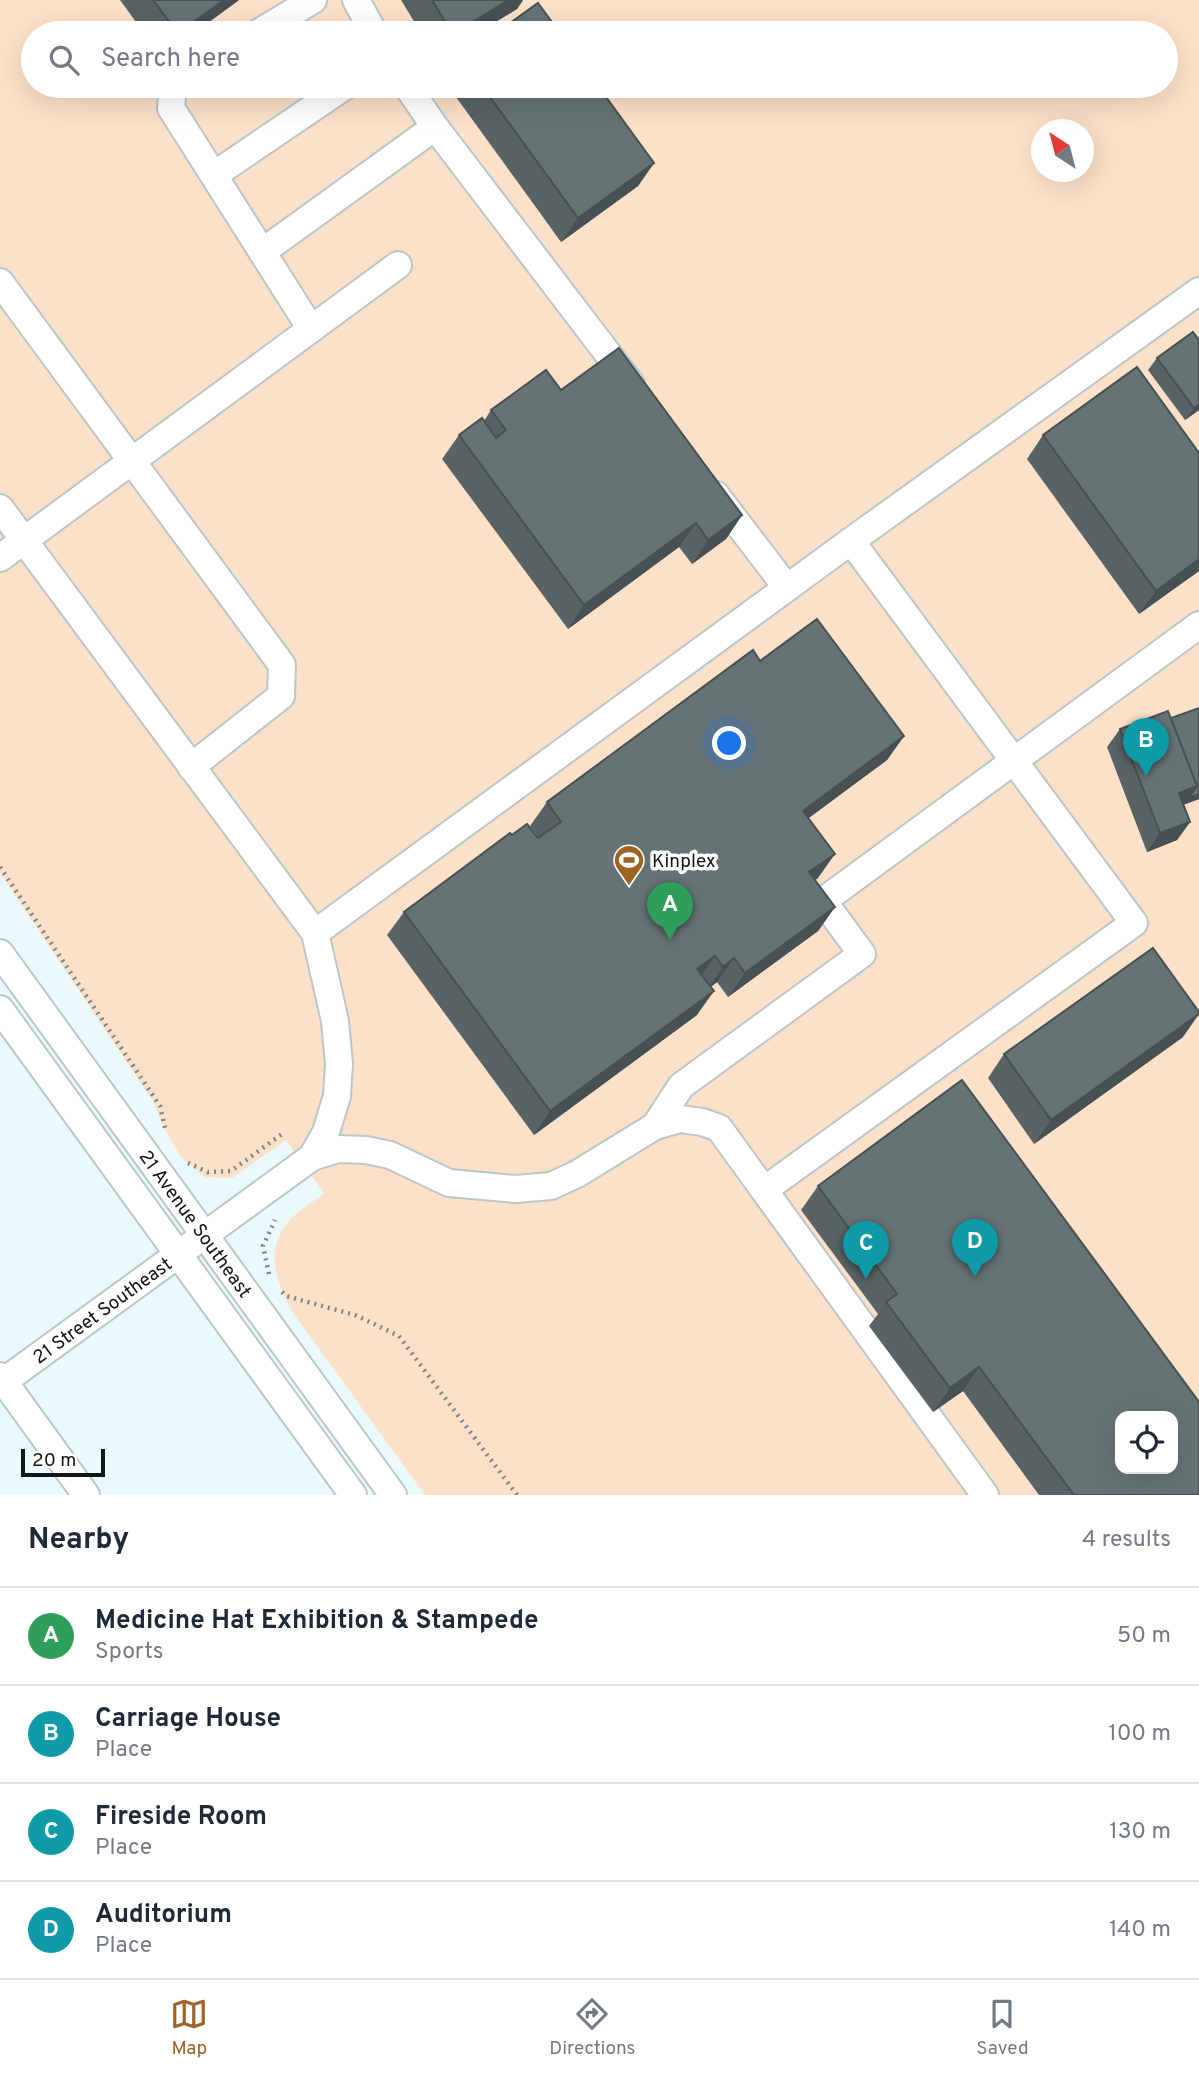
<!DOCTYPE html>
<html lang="en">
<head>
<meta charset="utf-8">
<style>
  :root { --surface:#fff; --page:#f2f2f3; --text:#1f2937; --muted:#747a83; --line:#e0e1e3; --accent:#9f6326 }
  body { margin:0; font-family:Overpass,sans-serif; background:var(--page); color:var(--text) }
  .controls { position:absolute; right:21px; bottom:21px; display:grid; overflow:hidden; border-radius:14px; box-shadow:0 7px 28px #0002 }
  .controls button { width:63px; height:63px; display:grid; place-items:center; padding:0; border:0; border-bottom:2px solid var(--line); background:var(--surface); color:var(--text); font:35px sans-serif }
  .compass { position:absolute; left:1031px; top:119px; width:63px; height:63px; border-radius:50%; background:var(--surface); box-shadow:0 7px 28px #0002; rotate:324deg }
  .scale { position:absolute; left:21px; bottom:18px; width:84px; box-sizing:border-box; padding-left:7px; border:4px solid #111617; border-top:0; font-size:19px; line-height:24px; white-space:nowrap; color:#111617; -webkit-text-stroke:5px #fff; paint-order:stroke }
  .you { position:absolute; left:730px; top:744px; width:24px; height:24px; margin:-18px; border:5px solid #fff; border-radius:50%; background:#1a73e8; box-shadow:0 0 0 10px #1a73e833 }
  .badge { display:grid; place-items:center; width:46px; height:46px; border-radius:50%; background:var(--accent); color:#fff; font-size:23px; font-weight:700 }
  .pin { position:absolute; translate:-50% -58px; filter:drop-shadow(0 2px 4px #0008) }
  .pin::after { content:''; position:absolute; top:37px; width:24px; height:21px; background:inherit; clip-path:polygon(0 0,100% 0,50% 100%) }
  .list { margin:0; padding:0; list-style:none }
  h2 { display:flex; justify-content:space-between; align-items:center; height:91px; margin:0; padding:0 28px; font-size:30px }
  h2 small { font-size:23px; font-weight:400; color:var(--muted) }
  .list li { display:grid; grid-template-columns:46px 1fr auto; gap:21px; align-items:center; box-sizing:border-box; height:98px; padding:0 28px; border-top:2px solid var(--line) }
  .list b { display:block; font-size:26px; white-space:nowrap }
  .list p { margin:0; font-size:23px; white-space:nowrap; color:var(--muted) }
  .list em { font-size:23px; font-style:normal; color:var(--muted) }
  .icon { flex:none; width:38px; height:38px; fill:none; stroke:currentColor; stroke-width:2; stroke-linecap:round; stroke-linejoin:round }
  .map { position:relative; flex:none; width:1199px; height:1495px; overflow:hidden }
  .search { position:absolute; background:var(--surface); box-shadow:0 7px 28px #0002; left:21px; right:21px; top:21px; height:77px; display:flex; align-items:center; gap:18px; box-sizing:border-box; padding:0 24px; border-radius:38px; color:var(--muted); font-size:26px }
  .sheet { height:483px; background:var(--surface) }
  nav { display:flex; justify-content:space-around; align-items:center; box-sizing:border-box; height:98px; border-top:2px solid var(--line); background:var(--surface); font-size:19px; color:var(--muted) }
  nav a { display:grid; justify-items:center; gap:4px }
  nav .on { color:var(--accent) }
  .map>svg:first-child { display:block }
</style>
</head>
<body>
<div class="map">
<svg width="1199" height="1495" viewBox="0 0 1199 1495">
  <rect width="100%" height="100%" fill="#eaf9fc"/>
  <path fill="#fce0c8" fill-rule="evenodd" d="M0,0H1199V1495H425L291,1310C276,1280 264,1249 290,1220C299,1209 314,1202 324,1193L286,1140L232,1178L205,1177L182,1158L164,1128L153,1101L0,873ZM33,33H1166V86H33ZM1042,130H1084V172H1042ZM1120,1416H1173V1469H1120Z"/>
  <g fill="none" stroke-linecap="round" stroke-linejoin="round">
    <g stroke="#b9c7c9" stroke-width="30">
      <g id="minor">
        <path d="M356,0L374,33"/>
        <path d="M258,33L313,0"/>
        <path d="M173,86L171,108L311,329"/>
        <path d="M407,86L435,127L631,384"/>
        <path d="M214,175L345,86"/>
        <path d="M262,252L435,127"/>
        <path d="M0,282L282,665L281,696L191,767"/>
        <path d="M716,495L787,588"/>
        <path d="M0,508L315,933L335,1021L339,1064L337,1096L326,1132L312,1157"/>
        <path d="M0,558L398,265"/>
        <path d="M315,933L851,541L1199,291"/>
        <path id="s1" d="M0,953L393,1495"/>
        <path d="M0,1009L353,1495"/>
        <path d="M655,1126L681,1086L862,954L823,901L1199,625"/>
        <path d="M764,1190L1134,923L851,541"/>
        <path d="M0,1376L86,1495"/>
        <path id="s2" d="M0,1384L312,1157L338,1149L366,1150L390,1155L449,1183L516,1189L551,1186L577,1174L655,1126L680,1119L702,1122L719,1128L985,1495"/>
      </g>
    </g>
    <path stroke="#7b8587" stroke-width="4.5" stroke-dasharray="2 5" stroke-linecap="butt" d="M0,867L160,1106L166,1132
      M188,1163L208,1172L231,1171L282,1134
      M269,1274L263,1246L275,1220
      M282,1292L286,1296L355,1315L399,1336L517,1495"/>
    <use href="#minor" stroke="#fff" stroke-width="26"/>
  </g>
  <path fill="#586365" d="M120,0H239L194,33H144Z
    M401,0H523L517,9L477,33H421Z
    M448,86H598L654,163L638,186L561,242Z
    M1157,358L1199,410L1185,420L1148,370Z
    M561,390L742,515L726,539L692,564L679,547L568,629L442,459L459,435L484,421L491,410Z
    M1043,435L1199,571L1139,614L1027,459Z
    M760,661L904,736L887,760L808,818L818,878L815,880L835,907L818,931L728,997L717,982L711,987L697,1015L534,1135L387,935L404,912L512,835L539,838L530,826L547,802Z
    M1199,708V799L1183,805L1190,822L1177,840L1147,852L1107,747L1120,729L1171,718Z
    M1183,1037L1034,1144L988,1078L1004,1054Z
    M818,1186L1199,1495H1039L963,1391L933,1412L869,1326L878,1314L801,1210Z"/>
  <path fill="#475052" d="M224,0H239L194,33H178Z
    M509,0H523L517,9L477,33H454Z
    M654,163L638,186L561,242L578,218Z
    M1199,404V410L1185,420L1194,408Z
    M742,515L726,539L692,564L708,540Z
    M696,523L679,547L568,629L584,605Z
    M1199,559V571L1139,614L1156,591Z
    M904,736L887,760L786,835L803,811Z
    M1197,786L1199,799L1166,811L1179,793Z
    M1190,822L1177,840L1147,852L1160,833Z
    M835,854L818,878L793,896L809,872Z
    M835,907L818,931L728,997L745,973Z
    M715,956L699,979L697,969Z
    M734,958L717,982L707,990L723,967Z
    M714,991L697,1015L534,1135L550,1111Z
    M1199,1014L1183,1037L1034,1144L1051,1120Z
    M979,1367L963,1391L933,1412L950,1388Z"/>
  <path fill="#667375" stroke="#475052" stroke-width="2" fill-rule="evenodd" d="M153,0H224L178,33Z
    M432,0H509L454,33H452Z
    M538,3L560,33H496Z
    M482,86H598L654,163L578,218Z
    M1193,332L1199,340V404L1194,408L1157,358Z
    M619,348L742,515L708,540L696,523L584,605L459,435L482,418L496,438L506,430L491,410L546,370L561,390Z
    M1137,367L1199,453V559L1156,591L1043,435Z
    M817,619L904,736L803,811L835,854L809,872L835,907L745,973L734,958L723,967L715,956L697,969L714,991L550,1111L404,912L510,833L512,835L527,824L538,838L561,822L547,802L753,650L760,661Z
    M1199,708V794L1189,798L1197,786L1171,718Z
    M1168,711L1197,786L1179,793L1190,822L1160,833L1120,729Z
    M1153,948L1199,1012V1014L1051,1120L1004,1054Z
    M962,1080L1199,1402V1495H1074L979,1367L950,1388L886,1302L897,1294L818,1186ZM1120,1416H1173V1469H1120Z"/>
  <defs>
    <g id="stadium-pin" transform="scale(1.575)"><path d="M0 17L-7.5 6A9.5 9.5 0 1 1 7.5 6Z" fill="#9f6326" stroke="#fff"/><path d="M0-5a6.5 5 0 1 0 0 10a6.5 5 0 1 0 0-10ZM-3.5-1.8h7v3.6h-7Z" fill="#fff"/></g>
  </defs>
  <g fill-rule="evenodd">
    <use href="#stadium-pin" x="629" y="860"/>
  </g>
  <g text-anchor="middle" stroke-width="7" stroke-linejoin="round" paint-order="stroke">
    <g font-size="19" fill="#111617" stroke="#fff" text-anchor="start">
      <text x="652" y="867">Kinplex</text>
    </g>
    <g font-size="19" fill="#111617" stroke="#fff">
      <text dy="7" stroke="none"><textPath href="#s1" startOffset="334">21 Avenue Southeast</textPath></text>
      <text dy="7" stroke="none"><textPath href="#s2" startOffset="126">21 Street Southeast</textPath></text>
    </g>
  </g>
</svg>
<div class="controls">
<button><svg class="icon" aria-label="locate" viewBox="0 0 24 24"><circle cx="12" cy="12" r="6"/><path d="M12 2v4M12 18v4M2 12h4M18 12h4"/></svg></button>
</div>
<svg class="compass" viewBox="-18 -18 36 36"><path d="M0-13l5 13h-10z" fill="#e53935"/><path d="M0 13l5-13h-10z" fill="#747a83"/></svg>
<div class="scale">20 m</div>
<div class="you"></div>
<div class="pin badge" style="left:670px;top:940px;background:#2e9e5b">A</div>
<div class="pin badge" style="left:1146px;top:776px;background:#0f9aa8">B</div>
<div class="pin badge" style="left:866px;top:1279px;background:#0f9aa8">C</div>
<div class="pin badge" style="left:975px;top:1277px;background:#0f9aa8">D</div>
<div class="search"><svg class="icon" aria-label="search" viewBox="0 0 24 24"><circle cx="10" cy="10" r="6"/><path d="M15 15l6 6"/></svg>Search here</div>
</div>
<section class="sheet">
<h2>Nearby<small>4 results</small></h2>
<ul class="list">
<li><span class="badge" style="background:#2e9e5b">A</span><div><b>Medicine Hat Exhibition &amp; Stampede</b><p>Sports</p></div><em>50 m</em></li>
<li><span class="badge" style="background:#0f9aa8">B</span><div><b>Carriage House</b><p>Place</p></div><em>100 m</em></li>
<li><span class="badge" style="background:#0f9aa8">C</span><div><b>Fireside Room</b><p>Place</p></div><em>130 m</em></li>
<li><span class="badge" style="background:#0f9aa8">D</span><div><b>Auditorium</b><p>Place</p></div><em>140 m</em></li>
</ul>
</section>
<nav>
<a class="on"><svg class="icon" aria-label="map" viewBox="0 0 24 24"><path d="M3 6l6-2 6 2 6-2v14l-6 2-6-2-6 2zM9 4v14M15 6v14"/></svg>Map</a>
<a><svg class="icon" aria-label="directions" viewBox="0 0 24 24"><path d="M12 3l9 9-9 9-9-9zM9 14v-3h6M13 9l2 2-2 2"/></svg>Directions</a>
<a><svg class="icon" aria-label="saved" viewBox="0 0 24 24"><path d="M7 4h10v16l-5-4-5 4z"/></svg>Saved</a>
</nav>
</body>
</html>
